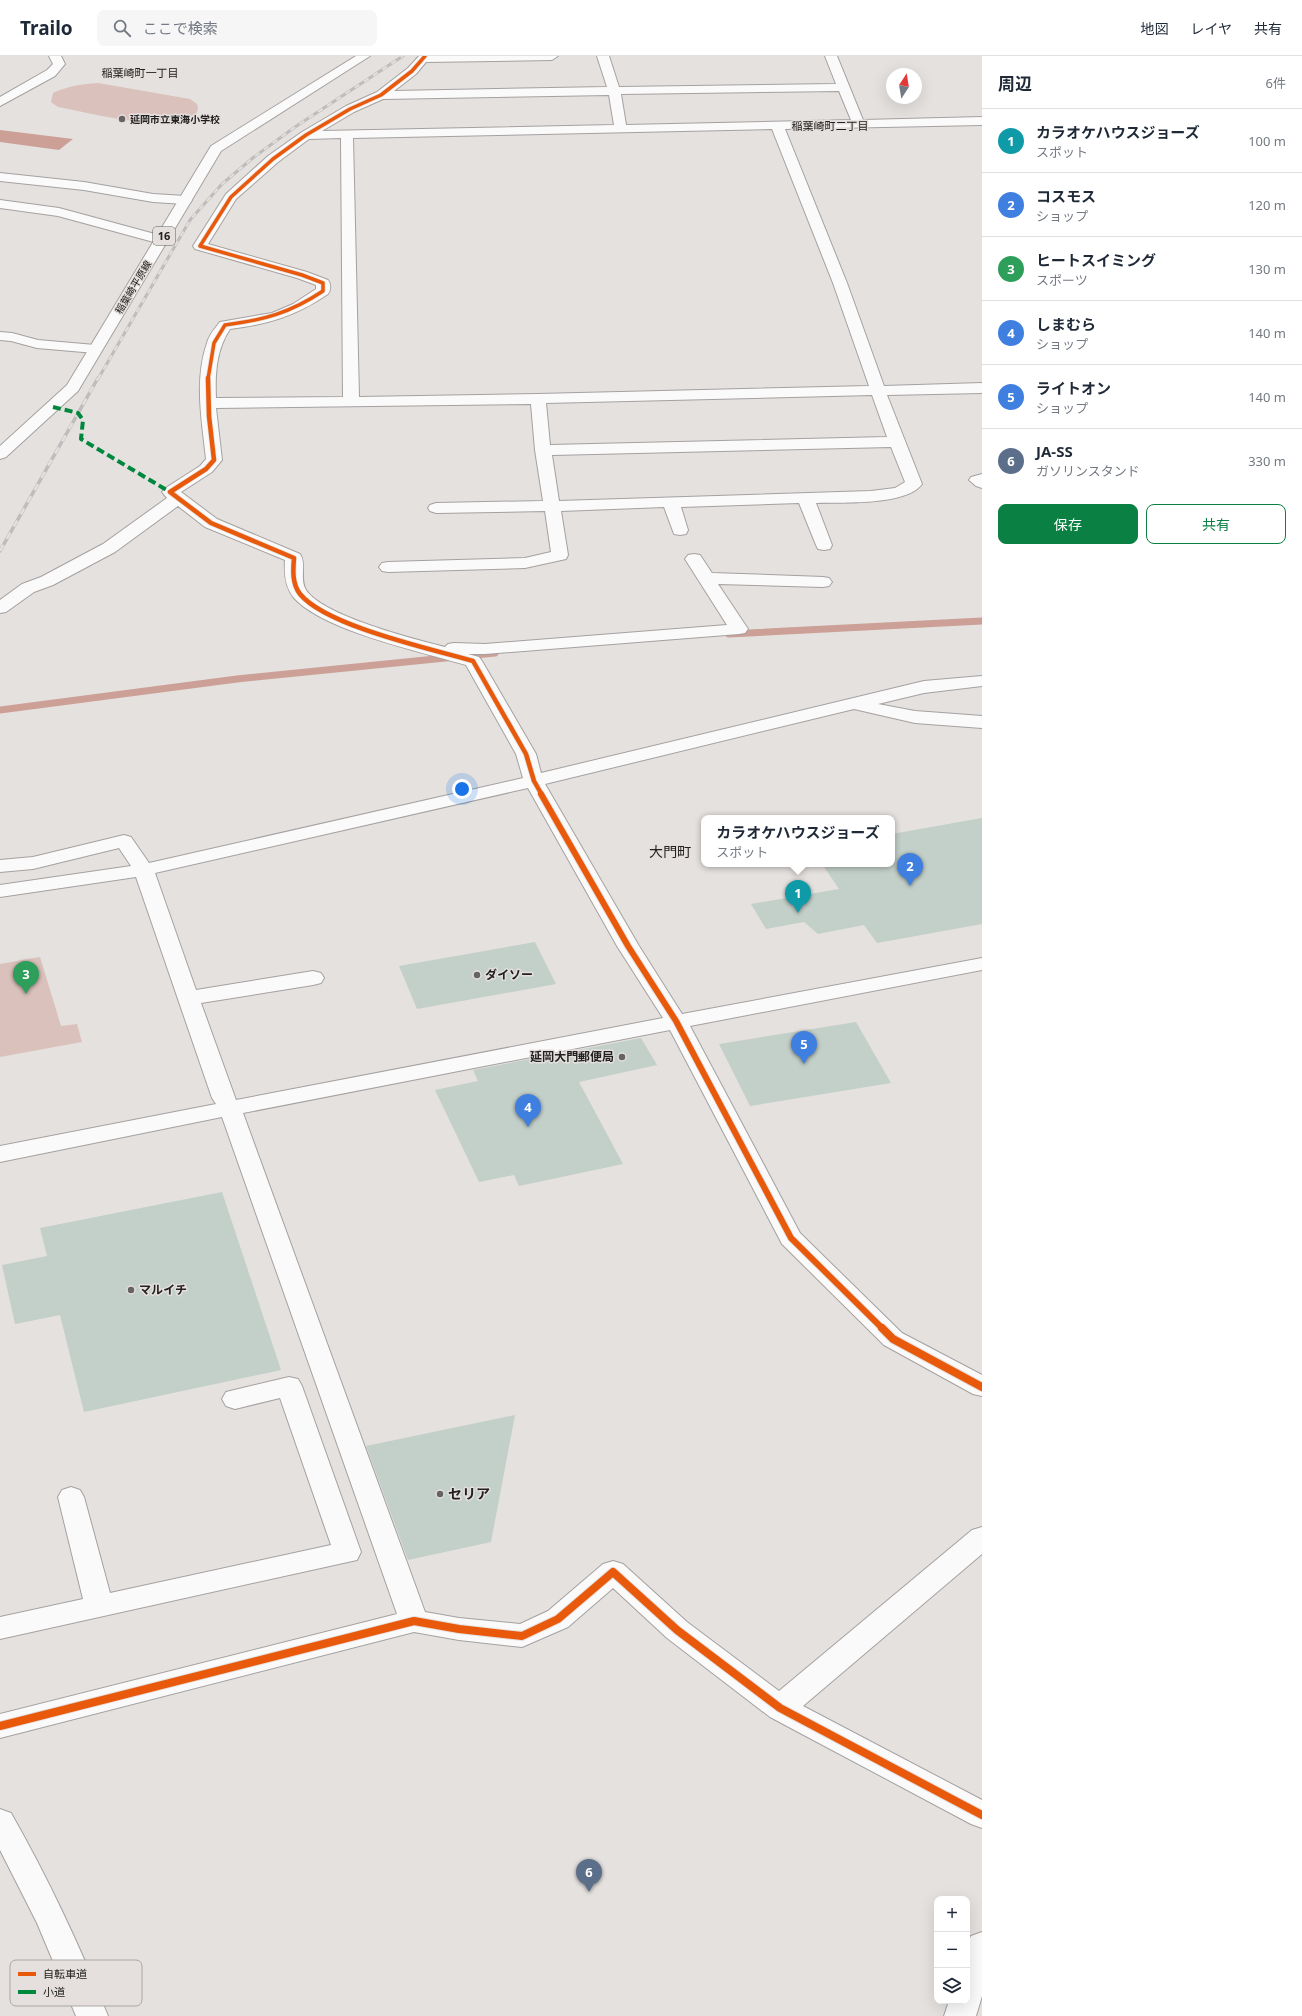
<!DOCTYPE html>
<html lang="ja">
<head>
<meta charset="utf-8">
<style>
  :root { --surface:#fff; --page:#f6f6f7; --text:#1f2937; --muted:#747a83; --line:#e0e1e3; --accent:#0b8043 }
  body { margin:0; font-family:"Noto Sans","Noto Sans JP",sans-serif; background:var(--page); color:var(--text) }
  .controls { position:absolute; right:12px; bottom:12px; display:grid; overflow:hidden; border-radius:8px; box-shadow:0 4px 16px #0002 }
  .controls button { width:36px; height:36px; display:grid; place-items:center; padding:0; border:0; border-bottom:1px solid var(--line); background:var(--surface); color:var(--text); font:20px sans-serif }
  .compass { position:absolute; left:886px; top:12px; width:36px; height:36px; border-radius:50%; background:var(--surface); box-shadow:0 4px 16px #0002; rotate:12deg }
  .you { position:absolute; left:462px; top:733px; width:14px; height:14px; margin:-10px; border:3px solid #fff; border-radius:50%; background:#1a73e8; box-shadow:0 0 0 6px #1a73e833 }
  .badge { display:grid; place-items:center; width:26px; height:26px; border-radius:50%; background:var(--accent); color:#fff; font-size:13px; font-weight:700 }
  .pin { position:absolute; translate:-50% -33px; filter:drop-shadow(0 1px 2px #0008) }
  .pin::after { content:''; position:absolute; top:21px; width:14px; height:12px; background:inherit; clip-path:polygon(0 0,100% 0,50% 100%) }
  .popup { position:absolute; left:701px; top:759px; width:194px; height:52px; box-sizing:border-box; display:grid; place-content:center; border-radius:8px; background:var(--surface); filter:drop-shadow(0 1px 3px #0005); font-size:13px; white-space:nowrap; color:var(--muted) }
  .popup b { font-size:15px; color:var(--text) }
  .popup::after { content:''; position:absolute; left:50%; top:100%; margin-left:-8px; border:8px solid transparent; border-top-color:var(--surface) }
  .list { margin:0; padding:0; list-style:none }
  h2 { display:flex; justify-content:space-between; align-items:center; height:52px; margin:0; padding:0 16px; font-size:17px }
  h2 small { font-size:13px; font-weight:400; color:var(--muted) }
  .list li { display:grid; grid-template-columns:26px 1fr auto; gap:12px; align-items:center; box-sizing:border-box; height:64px; padding:0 16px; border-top:1px solid var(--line) }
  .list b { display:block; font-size:15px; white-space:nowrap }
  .list p { margin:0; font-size:13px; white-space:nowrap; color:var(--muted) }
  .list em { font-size:13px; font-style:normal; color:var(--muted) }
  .actions { display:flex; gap:8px; padding:12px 16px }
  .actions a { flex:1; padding:9px 0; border:1px solid var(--accent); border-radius:8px; text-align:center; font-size:14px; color:var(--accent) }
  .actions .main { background:var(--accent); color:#fff }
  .icon { flex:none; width:22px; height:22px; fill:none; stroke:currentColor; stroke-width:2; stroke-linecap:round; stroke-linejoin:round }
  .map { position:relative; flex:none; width:982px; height:1960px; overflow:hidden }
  header { display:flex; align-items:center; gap:24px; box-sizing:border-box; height:56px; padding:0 20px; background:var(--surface); border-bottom:1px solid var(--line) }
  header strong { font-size:19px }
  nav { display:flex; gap:22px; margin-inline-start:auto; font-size:14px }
  .search { width:280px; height:36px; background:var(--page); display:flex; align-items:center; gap:10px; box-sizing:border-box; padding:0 14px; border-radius:8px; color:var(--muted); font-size:15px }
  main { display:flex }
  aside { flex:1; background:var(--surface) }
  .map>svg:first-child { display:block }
</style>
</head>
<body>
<header>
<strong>Trailo</strong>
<div class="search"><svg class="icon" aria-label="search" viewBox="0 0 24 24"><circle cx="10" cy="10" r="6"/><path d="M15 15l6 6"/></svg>ここで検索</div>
<nav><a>地図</a><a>レイヤ</a><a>共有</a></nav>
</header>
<main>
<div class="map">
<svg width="982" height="1960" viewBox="0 0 982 1960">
  <rect width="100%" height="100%" fill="#e4e1df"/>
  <path fill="#dbc1bb" d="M98,27L190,43L197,48L198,53L196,58C158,77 98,58 58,51L51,46L53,37C68,30 82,28 98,27Z
    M40,901L61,970L77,968L82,986L0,1001V908Z"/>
  <path fill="#cca096" d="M0,74L73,83L59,94L0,86Z"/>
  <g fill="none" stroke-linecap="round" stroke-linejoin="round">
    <path stroke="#cca096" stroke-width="7" d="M729,578L982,565
      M0,654L237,623L495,597"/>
  </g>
  <path fill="#c3cfc9" d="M982,762V868L877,887L864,869L818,878L804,866L766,873L751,848L839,833L822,808H892V778Z
    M535,886L556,928L417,953L399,910Z
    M856,966L891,1027L750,1050L719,988Z
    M641,982L657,1009L579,1026L623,1108L519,1130L514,1119L479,1126L435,1034L478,1025L473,1014Z
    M222,1136L281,1314L84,1356L60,1259L15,1268L2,1209L47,1200L40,1172Z
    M515,1359L491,1486L408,1504L366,1390Z"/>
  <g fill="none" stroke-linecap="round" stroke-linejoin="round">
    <g stroke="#a4a1a0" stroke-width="2">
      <path id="minor" d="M49,0H61L65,8L55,20L0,50V41L47,14L53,8Z
        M419,0H558L552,4L426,6L416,18L394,35L607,31L597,0H609L619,31L836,28L825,0H837L863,64L982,61V69L785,73L847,227L884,330L982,327V337L887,339L922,428C907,450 840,446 816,447L832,489L830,493L824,494L818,493L816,489L799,447L681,451L688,474L686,478L680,479L674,478L664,451L561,455L568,499L566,503L525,512L388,516L382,515L379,511L382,507L388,506L525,502L551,496L545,455L436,457L430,455L428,452L430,449L436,447L543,445L535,394L531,348L216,352L222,404L212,416L181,436L217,463L300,498C307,508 299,523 306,534C323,560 414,583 445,591L448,588L454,587L485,588L727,569L685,503L688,499L694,498L700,499L712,517L823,521L829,522L832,526L829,530L823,531L718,528L748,573L745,577L739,578L485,598H468L479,601L482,605L536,698L541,717L924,625L982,620V630L924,637L878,648L915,655L982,660V672L915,667L854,653L545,728L639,890L682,958L982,902V914L690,970L800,1177L902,1277L982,1319V1340L973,1338L884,1289L782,1188L670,974L243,1057L425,1556L459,1562L520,1568L548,1555L603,1508L613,1505L623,1508L687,1566L779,1635L972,1474L982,1471V1498L803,1650L982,1744V1772L971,1768L770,1661L667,1582L613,1532L568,1571L522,1591L459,1584L414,1576L0,1682V1658L397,1558L222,1061L0,1106V1090L216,1048L212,1042L136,821L0,841V829L131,810L119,792L33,813L0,816V804L33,801L124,779L131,781L149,807L523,722L516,698L466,609C422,596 324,575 294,542C285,531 284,518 285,504L205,471L178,450L115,496L53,529L34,536L6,556L0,557V544L22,528L41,521L103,488L167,442L162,436L164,433L200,410L206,403C202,366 194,324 207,287C209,279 215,272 220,266L272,257L293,248L316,233V229L297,222L195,193L193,190L226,138L268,100L302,76L346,50L377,36L408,12ZM839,35L851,64L626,69L621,38ZM609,39L614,69L322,75L354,56L383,43ZM772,73L833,227L869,330L538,338L359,341L353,82ZM341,82L343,341L216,342C215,318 216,294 230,273C269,268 296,260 328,238C331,234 331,228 328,224L307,216L208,188L236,143L278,106L309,83ZM872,339L887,381L550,389L546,347ZM891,391L905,426L895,432L871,435L559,445L552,399ZM528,732L617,890L663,962L236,1044L201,947L313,929L321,927L324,922L321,917L313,915L196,934L155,817Z
        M0,117L84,126L153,138L185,140L190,141L192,144L190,147L185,148L153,146L84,134L0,125Z
        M0,144L59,152L166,181L168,184L166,187L161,188L58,160L0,152Z
        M0,276L12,277L38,284L95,289L100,290L102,293L100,296L95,297L37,292L11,285L0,284Z
        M982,418V432L976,430L969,424L971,421Z
        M289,1321L298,1323L302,1330L361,1496L357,1504L0,1583V1561L83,1543L58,1441L62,1434L71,1431L80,1434L84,1441L110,1537L331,1489L280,1342L235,1353L226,1350L222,1343L226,1336Z
        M0,1753L11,1757C48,1822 80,1890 108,1960H76L37,1867L0,1794Z"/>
    </g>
    <g stroke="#a4a1a0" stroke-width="2">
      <path id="primary" d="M356,0H370L221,95L78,335L6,401L0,403V390L67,329L211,90Z"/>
    </g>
    <g stroke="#a4a1a0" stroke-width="2">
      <path id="trunk" d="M982,1876V1940L976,1960H944L949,1945H967V1888L971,1880Z"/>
    </g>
    <use href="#minor" fill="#fbfafa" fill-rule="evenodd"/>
    <use href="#primary" fill="#fbfafa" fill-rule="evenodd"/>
    <use href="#trunk" fill="#fbfafa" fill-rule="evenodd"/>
    <g stroke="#bebcbc" stroke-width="3">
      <path id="rail-far1" d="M98,323L190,164L222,128L254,101L295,71L403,0"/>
    </g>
    <g stroke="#bebcbc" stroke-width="3.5">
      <path id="rail" d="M0,495L98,322"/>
    </g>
    <use href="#rail-far1" stroke="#e5e0de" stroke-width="2" stroke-dasharray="5.5" stroke-linecap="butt"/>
    <use href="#rail" stroke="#e5e0de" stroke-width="2.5" stroke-dasharray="7" stroke-linecap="butt"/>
    <path stroke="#00873e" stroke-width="4" stroke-dasharray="8 4" stroke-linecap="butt" d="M53,351L78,357L83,364L81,383L170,436"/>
    <g stroke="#e5e0de" stroke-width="5">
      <path id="cycleway-far3" d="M208,323L214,287L225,269C264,264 290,257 323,235V227L302,219L200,190L231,141L273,103L306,79L350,53L381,39L412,15L425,0"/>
    </g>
    <g stroke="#e5e0de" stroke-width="6">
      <path id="cycleway-far2" d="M208,322L209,360L214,404L206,413L170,436L211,467L294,502C293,514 292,528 300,538C326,570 431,593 473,605L526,698L534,725L542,739"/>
    </g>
    <g stroke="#e5e0de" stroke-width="8">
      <path id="cycleway-far1" d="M541,738L628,890L676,965L791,1182L883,1273"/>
    </g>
    <g stroke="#e5e0de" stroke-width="10">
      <path id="cycleway" d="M882,1272L893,1283L982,1331
        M0,1670L414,1565L459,1573L522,1580L558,1563L613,1516L677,1574L780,1652L982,1759"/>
    </g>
    <use href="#cycleway-far3" stroke="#e8590c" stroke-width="3.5"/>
    <use href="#cycleway-far2" stroke="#e8590c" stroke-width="4.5"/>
    <use href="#cycleway-far1" stroke="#e8590c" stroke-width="6"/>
    <use href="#cycleway" stroke="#e8590c" stroke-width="8"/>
  </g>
  <g fill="#666463" stroke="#e5e0de" stroke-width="1.5">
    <circle cx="122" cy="63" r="4"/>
    <circle cx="477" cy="919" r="4"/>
    <circle cx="622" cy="1001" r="4"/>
    <circle cx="131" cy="1234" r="4"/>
    <circle cx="440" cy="1438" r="4"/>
  </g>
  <g text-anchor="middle" stroke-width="3" stroke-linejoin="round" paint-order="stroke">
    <g font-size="10" font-weight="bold" fill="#222020" stroke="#e5e0de" text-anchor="start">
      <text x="130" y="67">延岡市立東海小学校</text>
    </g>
    <g font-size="10" fill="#222020" stroke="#e5e0de">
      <text transform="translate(133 231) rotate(-59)" y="4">稲葉崎平原線</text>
    </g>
    <g font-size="11" fill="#222020" stroke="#e5e0de">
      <text x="140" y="21">稲葉崎町一丁目</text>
      <text x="830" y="74">稲葉崎町二丁目</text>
    </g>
    <rect fill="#e5e0de" stroke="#5c5a59" stroke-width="1" x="153" y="171" width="22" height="18" rx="3"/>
    <g font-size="11" font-weight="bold" fill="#222020">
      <text x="164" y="184">16</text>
    </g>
    <g font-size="12" font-weight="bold" fill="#222020" stroke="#e5e0de" text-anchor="start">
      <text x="485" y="923">ダイソー</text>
      <text x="614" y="1005" text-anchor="end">延岡大門郵便局</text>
      <text x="139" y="1238">マルイチ</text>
    </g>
    <g font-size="14" fill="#222020" stroke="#e5e0de">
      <text x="670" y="801">大門町</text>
    </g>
    <g font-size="14" font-weight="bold" fill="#222020" stroke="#e5e0de" text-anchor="start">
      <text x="448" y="1443">セリア</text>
    </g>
  </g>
  <rect x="10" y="1904" width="132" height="46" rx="6" fill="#e5e0de" stroke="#aaa6a5" stroke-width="1"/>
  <rect x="18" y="1916" width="18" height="4" fill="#e8590c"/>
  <rect x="18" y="1934" width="18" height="4" fill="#00873e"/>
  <g font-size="11" fill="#222020">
    <text x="43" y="1922">自転車道</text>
    <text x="43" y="1940">小道</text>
  </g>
</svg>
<div class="controls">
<button>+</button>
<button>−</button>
<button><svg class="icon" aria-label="layers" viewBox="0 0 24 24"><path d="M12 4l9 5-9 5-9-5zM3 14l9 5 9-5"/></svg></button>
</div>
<svg class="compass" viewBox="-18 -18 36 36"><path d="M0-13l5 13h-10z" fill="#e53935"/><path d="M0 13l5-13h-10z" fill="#747a83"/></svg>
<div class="you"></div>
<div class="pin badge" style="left:798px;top:857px;background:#0f9aa8">1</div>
<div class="popup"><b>カラオケハウスジョーズ</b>スポット</div>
<div class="pin badge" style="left:910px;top:830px;background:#3f7fe0">2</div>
<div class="pin badge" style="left:26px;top:938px;background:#2e9e5b">3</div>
<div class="pin badge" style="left:528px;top:1071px;background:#3f7fe0">4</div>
<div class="pin badge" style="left:804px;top:1008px;background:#3f7fe0">5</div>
<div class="pin badge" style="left:589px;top:1836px;background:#5c6f8a">6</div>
</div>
<aside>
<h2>周辺<small>6件</small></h2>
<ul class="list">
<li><span class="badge" style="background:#0f9aa8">1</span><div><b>カラオケハウスジョーズ</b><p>スポット</p></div><em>100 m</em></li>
<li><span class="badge" style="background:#3f7fe0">2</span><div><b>コスモス</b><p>ショップ</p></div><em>120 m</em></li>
<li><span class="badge" style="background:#2e9e5b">3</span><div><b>ヒートスイミング</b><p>スポーツ</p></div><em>130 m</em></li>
<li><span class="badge" style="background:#3f7fe0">4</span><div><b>しまむら</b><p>ショップ</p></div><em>140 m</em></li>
<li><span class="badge" style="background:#3f7fe0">5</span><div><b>ライトオン</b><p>ショップ</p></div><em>140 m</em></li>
<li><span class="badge" style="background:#5c6f8a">6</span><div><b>JA-SS</b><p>ガソリンスタンド</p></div><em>330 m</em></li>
</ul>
<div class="actions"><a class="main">保存</a><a>共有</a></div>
</aside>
</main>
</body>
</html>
